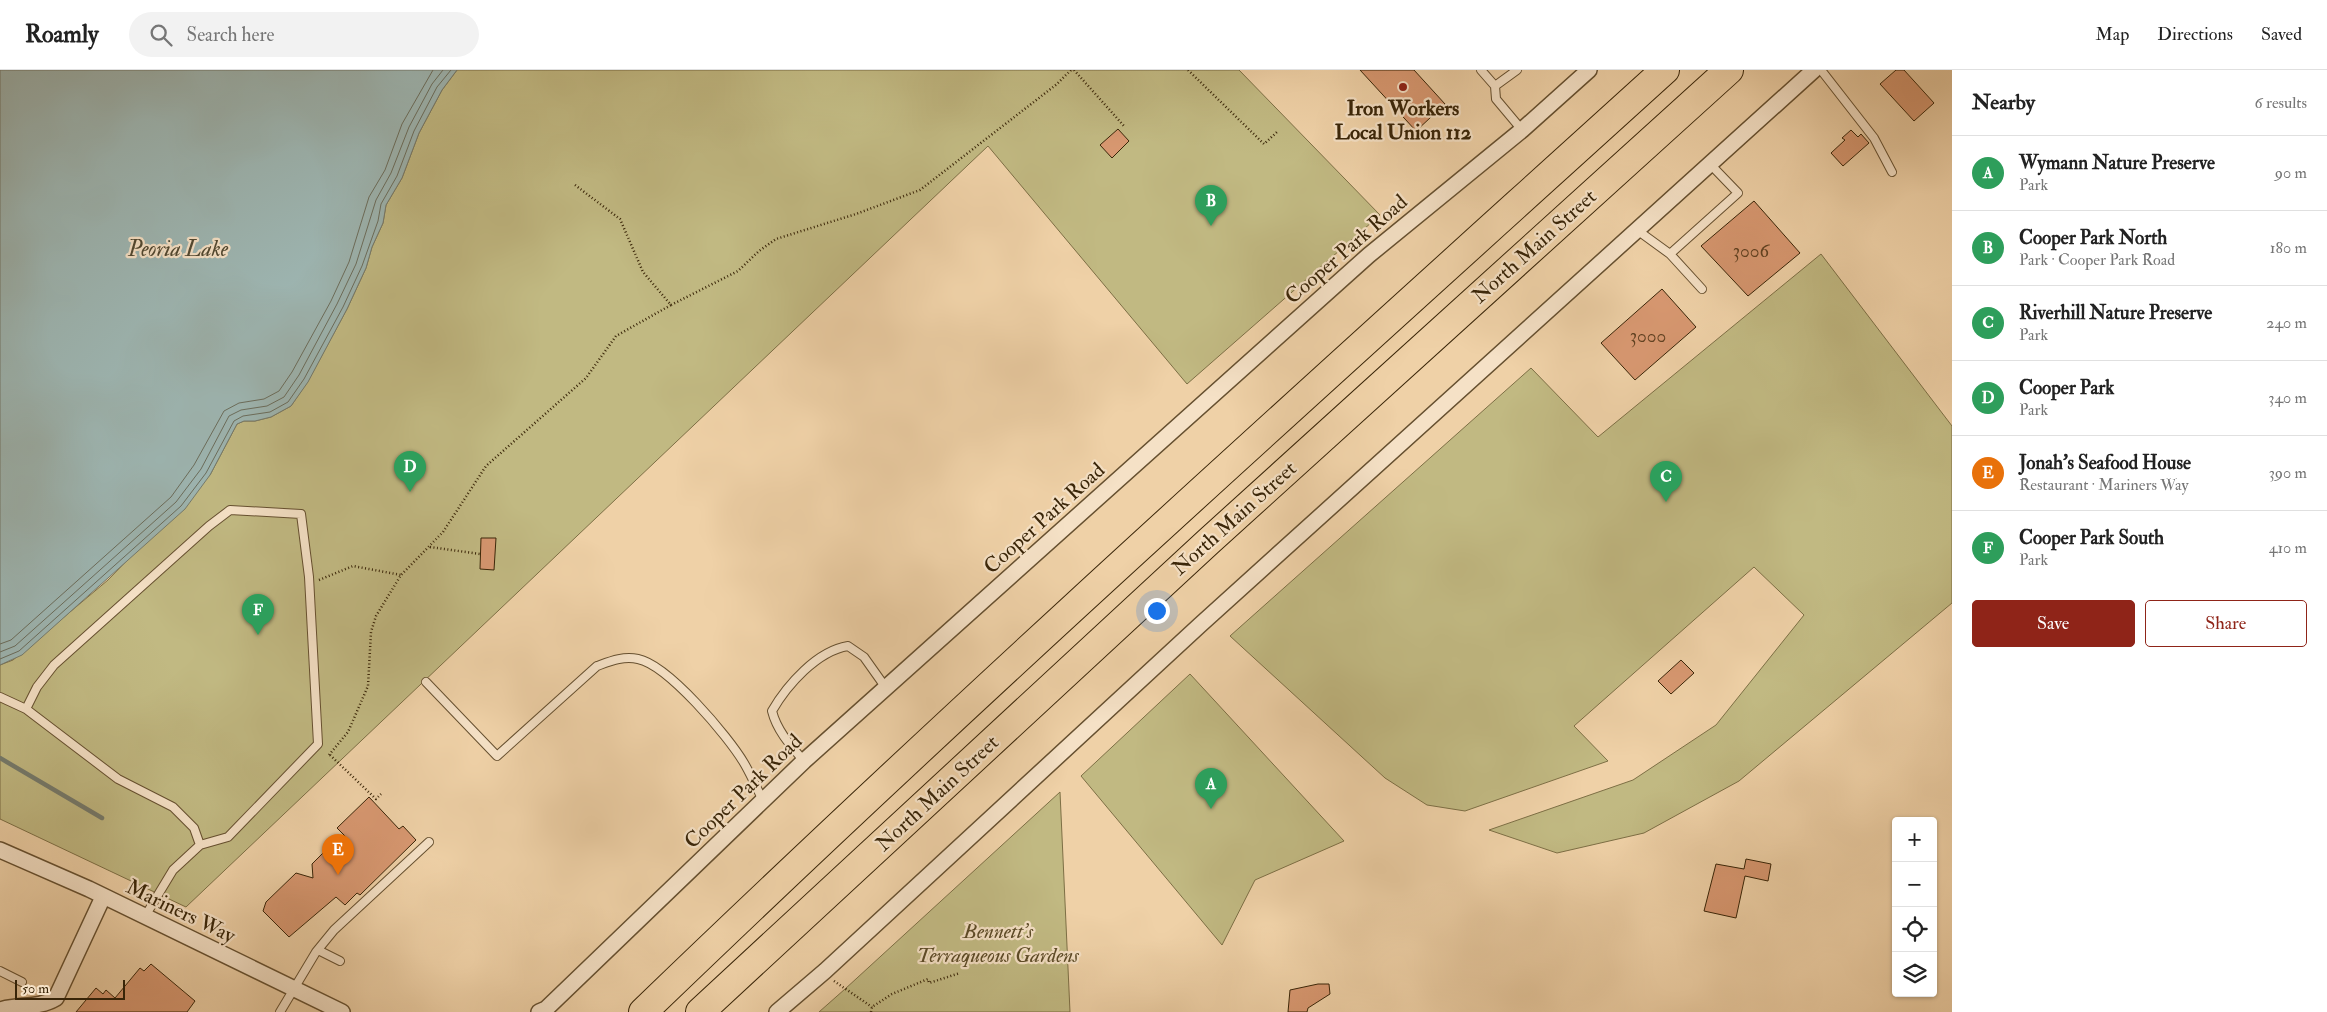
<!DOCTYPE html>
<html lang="en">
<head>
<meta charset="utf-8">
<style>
  :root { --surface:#fff; --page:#f2f2f2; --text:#222; --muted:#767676; --line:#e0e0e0; --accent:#8f2418 }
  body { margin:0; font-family:"IM FELL Double Pica",serif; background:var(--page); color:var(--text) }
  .controls { position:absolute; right:15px; bottom:15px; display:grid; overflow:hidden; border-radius:5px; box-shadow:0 1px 4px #0004 }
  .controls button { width:45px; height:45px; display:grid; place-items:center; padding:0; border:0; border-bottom:1px solid var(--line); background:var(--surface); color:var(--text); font:25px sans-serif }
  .scale { position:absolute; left:15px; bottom:12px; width:110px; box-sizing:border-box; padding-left:5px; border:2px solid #392508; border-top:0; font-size:14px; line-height:18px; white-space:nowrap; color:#392508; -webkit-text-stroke:4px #f5e1c6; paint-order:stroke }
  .you { position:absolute; left:1156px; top:540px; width:18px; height:18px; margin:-12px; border:4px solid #fff; border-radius:50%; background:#1a73e8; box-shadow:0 0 0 8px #1a73e833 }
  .badge { display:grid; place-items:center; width:32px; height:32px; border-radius:50%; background:var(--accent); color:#fff; font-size:16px; font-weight:700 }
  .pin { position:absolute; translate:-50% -41px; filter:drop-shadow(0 1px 2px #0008) }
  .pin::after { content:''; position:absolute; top:26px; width:18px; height:15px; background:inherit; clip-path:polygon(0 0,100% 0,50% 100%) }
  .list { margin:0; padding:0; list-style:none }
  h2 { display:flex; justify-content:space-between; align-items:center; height:65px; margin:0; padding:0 20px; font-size:21px }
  h2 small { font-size:16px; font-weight:400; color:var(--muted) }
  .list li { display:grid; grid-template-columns:32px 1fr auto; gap:15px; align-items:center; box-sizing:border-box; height:75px; padding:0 20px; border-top:1px solid var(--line) }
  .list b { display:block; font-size:19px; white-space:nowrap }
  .list p { margin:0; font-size:16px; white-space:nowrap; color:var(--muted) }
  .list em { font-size:16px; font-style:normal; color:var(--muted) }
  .actions { display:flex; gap:10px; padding:15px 20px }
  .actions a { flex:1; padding:11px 0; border:1px solid var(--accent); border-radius:5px; text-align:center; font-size:18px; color:var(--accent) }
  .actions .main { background:var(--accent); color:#fff }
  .icon { flex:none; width:28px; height:28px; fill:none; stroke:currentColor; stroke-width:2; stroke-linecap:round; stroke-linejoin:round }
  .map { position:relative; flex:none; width:1952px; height:942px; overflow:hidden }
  header { display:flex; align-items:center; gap:30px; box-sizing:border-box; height:70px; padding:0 25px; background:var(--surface); border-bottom:1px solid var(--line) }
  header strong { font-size:24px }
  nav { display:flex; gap:28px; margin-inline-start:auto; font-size:18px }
  .search { width:350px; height:45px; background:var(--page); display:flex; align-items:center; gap:12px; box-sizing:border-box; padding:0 18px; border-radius:28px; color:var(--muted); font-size:19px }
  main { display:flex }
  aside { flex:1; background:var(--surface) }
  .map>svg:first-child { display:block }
</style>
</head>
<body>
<header>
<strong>Roamly</strong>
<div class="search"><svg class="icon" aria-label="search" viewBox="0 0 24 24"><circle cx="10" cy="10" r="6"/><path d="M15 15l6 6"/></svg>Search here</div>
<nav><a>Map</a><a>Directions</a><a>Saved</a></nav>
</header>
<main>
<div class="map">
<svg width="1952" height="942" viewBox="0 0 1952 942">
  <rect width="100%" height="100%" fill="#efd1a7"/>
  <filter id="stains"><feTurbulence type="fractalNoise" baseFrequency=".004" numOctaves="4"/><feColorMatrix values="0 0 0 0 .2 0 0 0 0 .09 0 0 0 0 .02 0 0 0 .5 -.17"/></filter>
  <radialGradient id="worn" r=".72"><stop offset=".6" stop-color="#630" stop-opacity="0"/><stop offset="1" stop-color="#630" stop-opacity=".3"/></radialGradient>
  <path fill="#c1b982" stroke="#7d6f45" d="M457,0H1239L1380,145L1187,314L988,76L186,837L0,749V595L13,590L108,510L210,405L237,354L244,351H255L271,347L291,336L308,311L347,239L366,198L372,177L383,153L386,135L402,108L419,63L442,20Z
    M1821,184L1952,356V533L1739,711L1644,763L1557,783L1489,760L1633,710L1716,655L1804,545L1754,497L1574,656L1608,691L1465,741L1427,735L1385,708L1230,566L1531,298L1598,367Z
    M1190,604L1344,771L1255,810L1222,875L1081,706Z
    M1060,722L1070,942H819L845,919Z"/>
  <path fill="#9db5b1" stroke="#757b6d" d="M0,0H457L442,20L419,63L402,108L386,135L383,153L372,177L366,198L347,239L308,312L291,336L271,347L255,351H244L237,354L210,405L185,439L22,585L0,595Z"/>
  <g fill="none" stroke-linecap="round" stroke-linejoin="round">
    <path stroke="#6b6d5c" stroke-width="1" d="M0,574L11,570L171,427L194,395L224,341L239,333L264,329L279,321L292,302L331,231L349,192L369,127L385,100L402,54L433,0
      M0,582L15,576L176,432L201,399L229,346L241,340L267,336L284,327L299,305L337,234L356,194L376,130L391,103L409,57L432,14L443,0
      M0,589L19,581L181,436L206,403L234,351L243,346L270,342L288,332L304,309L343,237L362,196L378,151L381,134L397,106L414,61L437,17L451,0"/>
    <path stroke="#757b6d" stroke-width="4.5" d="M0,688L102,748"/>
  </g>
  <path fill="#d89871" stroke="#392508" d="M1360,0H1414L1445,34L1416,61Z
    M1896,0H1904L1934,33L1914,51L1880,14Z
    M1118,59L1129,71L1112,88L1100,75Z
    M1851,60L1858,67L1861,64L1869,73L1843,96L1831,83L1845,70L1842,68Z
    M1754,131L1800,183L1748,226L1701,176Z
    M1662,219L1696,257L1635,310L1601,273Z
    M481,468H496L494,500L480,499Z
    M1681,590L1694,603L1671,624L1658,611Z
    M369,727L399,759L403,756L416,770L360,825L357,823L345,835L336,827L289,867L263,841L266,832L296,803L313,808L312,794L325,781L334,783L348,769L337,758Z
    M1746,789L1771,794L1768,811L1745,806L1736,848L1704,841L1716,794L1744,799Z
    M151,894L195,931L187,942H76L96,918L103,924L106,920L115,928L140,898L144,901Z
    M1318,914H1329L1330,924L1308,938L1307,942H1288L1290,920Z"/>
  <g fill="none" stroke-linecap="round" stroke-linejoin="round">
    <g stroke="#665030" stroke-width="10">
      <path id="lane" d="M1481,0L1495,16
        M1517,0L1495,16L1496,29L1522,60
        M1821,0L1874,68L1892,102
        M1637,160L1670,184L1702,219
        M1670,184L1738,123L1710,94
        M426,612L497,686L597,596C611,591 623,586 638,589C668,595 728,666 744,693C751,705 757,718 763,731
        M0,627L26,639L118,709L173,737L194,758L200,775
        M26,639L37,617L54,595L209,456L230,440L301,444L309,507L318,674L228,767L200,775L173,800L144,848
        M804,691C791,676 777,661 772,641C787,615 817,581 848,576L864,587L886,618
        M318,880L340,891
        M0,901L22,912
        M280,942L316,882L334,860L429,772"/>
    </g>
    <g stroke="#665030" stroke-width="18">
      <path id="street" d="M0,780L89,819L342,942
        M0,940C19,934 38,939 56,928L103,827
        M539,942L546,939L804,691L1369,185L1522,60L1589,0
        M777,942L825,901L1200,555L1814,0"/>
    </g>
    <g stroke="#392508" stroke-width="30">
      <path id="highway" d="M643,942C977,620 1322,311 1665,0
        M700,942L1208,472L1729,0"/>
    </g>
    <path stroke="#392508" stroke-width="2.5" stroke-dasharray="1 2.5" stroke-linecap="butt" d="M1074,0L1124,56
      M1188,0L1264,74L1277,62
      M575,115L620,149L643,202L671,235L738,201L759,181L776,169L856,144L920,120L1057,14L1071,0
      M430,477L480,484
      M319,510L353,496L401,505
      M329,685L348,662L368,616L371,562L376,546L401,505L443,462L486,396L586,308L616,266L671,235
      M330,685L376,729L381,724
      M834,911L872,937
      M871,942L872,937L892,924L928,909L929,913L960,903"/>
    <use href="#lane" stroke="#f5e1c6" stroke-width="8"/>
    <use href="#street" stroke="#f5e1c6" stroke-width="15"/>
    <use href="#highway" stroke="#efd1a7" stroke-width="28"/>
  </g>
  <circle fill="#8f2418" stroke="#f5e1c6" stroke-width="2" cx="1403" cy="17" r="5"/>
  <g text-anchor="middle" stroke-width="4.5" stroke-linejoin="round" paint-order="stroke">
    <g font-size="19" fill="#614222">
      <text x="1751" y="187">3006</text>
      <text x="1648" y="272">3000</text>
    </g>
    <g font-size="21" font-weight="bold" fill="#392508" stroke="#f5e1c6">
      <text x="1403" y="45">Iron Workers<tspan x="1403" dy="24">Local Union 112</tspan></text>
    </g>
    <g font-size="21" fill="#392508" stroke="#f5e1c6">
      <text transform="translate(1534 176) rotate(-42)" y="7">North Main Street</text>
      <text transform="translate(1346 179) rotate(-41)" y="7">Cooper Park Road</text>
      <text transform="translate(1044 448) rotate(-42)" y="7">Cooper Park Road</text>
      <text transform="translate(1234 448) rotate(-42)" y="7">North Main Street</text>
      <text transform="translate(743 721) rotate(-44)" y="7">Cooper Park Road</text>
      <text transform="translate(937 723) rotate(-43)" y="7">North Main Street</text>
      <text transform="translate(181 841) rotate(26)" y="7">Mariners Way</text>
    </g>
    <g font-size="21" font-style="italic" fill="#5b4a26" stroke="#f5e1c6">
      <text x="998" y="868">Bennett's<tspan x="998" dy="24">Terraqueous Gardens</tspan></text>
    </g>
    <g font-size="22" font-style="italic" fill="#524932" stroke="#f5e1c6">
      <text x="178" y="186">Peoria Lake</text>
    </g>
  </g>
  <rect width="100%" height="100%" filter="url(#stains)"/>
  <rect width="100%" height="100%" fill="url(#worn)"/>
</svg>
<div class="controls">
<button>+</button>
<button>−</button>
<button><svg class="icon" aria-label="locate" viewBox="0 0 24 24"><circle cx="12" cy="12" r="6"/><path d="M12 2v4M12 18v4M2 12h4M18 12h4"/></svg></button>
<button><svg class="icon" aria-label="layers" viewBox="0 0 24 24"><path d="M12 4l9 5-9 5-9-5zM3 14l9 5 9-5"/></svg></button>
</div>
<div class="scale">50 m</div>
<div class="you"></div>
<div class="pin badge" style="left:1211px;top:739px;background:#2e9e5b">A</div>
<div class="pin badge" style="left:1211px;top:156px;background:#2e9e5b">B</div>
<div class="pin badge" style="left:1666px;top:432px;background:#2e9e5b">C</div>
<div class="pin badge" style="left:410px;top:422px;background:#2e9e5b">D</div>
<div class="pin badge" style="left:338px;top:805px;background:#e8710a">E</div>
<div class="pin badge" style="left:258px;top:565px;background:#2e9e5b">F</div>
</div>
<aside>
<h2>Nearby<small>6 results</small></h2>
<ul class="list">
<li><span class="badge" style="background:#2e9e5b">A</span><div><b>Wymann Nature Preserve</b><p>Park</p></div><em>90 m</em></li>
<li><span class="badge" style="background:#2e9e5b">B</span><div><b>Cooper Park North</b><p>Park · Cooper Park Road</p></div><em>180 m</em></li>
<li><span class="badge" style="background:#2e9e5b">C</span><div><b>Riverhill Nature Preserve</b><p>Park</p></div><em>240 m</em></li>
<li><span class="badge" style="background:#2e9e5b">D</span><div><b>Cooper Park</b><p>Park</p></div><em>340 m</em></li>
<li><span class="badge" style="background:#e8710a">E</span><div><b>Jonah's Seafood House</b><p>Restaurant · Mariners Way</p></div><em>390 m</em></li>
<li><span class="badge" style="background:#2e9e5b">F</span><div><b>Cooper Park South</b><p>Park</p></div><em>410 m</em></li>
</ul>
<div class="actions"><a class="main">Save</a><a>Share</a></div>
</aside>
</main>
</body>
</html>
